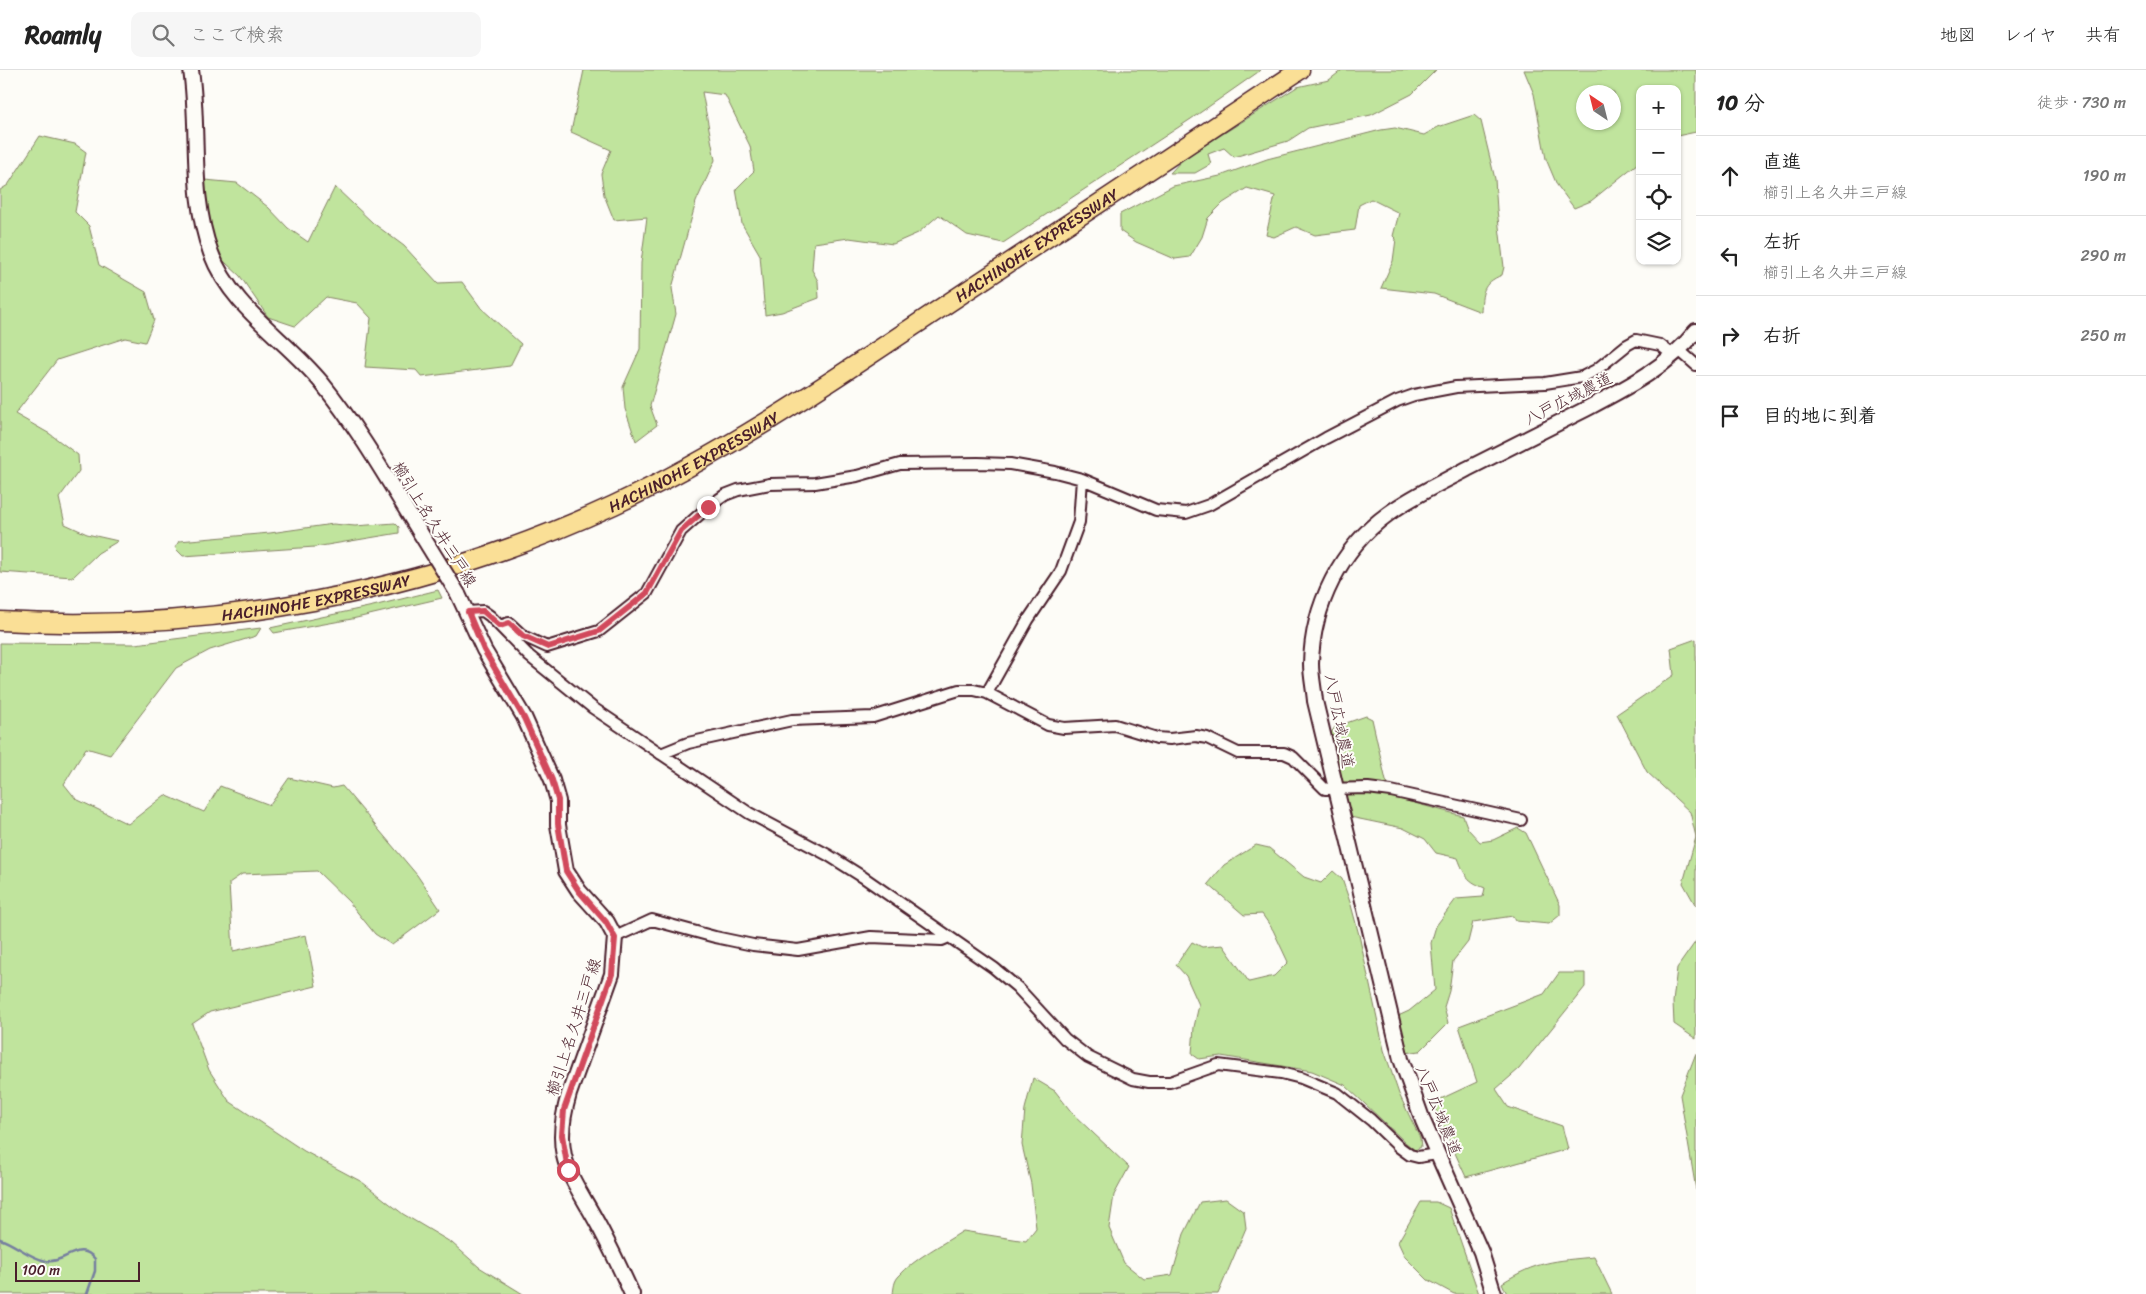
<!DOCTYPE html>
<html lang="ja">
<head>
<meta charset="utf-8">
<style>
  :root { --surface:#fff; --page:#f6f6f6; --text:#222; --muted:#767676; --line:#e0e0e0 }
  body { margin:0; font-family:Sriracha,"Klee One",sans-serif; background:var(--page); color:var(--text) }
  .controls { position:absolute; right:15px; top:15px; display:grid; overflow:hidden; border-radius:10px; box-shadow:0 1px 4px #0004 }
  .controls button { width:45px; height:45px; display:grid; place-items:center; padding:0; border:0; border-bottom:1px solid var(--line); background:var(--surface); color:var(--text); font:25px sans-serif }
  .compass { position:absolute; left:1576px; top:15px; width:45px; height:45px; border-radius:50%; background:var(--surface); box-shadow:0 1px 4px #0004; rotate:325deg }
  .scale { position:absolute; left:15px; bottom:12px; width:125px; box-sizing:border-box; padding-left:5px; border:2px solid #4a1f2b; border-top:0; font-size:14px; line-height:18px; white-space:nowrap; color:#4a1f2b; -webkit-text-stroke:4px #fdfcf7; paint-order:stroke }
  .stop { position:absolute; width:15px; height:15px; margin:-11px; border:4px solid #d1495b; border-radius:50%; background:#fff }
  .stop.end { background:#d1495b; border-color:#fff; box-shadow:0 1px 5px #0008 }
  .list { margin:0; padding:0; list-style:none }
  h2 { display:flex; justify-content:space-between; align-items:center; height:65px; margin:0; padding:0 20px; font-size:21px }
  h2 small { font-size:16px; font-weight:400; color:var(--muted) }
  .list li { display:grid; grid-template-columns:32px 1fr auto; gap:15px; align-items:center; box-sizing:border-box; height:80px; padding:0 20px; border-top:1px solid var(--line) }
  .list b { display:block; font-size:19px; white-space:nowrap }
  .list p { margin:0; font-size:16px; white-space:nowrap; color:var(--muted) }
  .list em { font-size:16px; font-style:normal; color:var(--muted) }
  .icon { flex:none; width:28px; height:28px; fill:none; stroke:currentColor; stroke-width:2; stroke-linecap:round; stroke-linejoin:round }
  .map { position:relative; flex:none; width:1696px; height:1224px; overflow:hidden }
  header { display:flex; align-items:center; gap:30px; box-sizing:border-box; height:70px; padding:0 25px; background:var(--surface); border-bottom:1px solid var(--line) }
  header strong { font-size:24px }
  nav { display:flex; gap:28px; margin-inline-start:auto; font-size:18px }
  .search { width:350px; height:45px; background:var(--page); display:flex; align-items:center; gap:12px; box-sizing:border-box; padding:0 18px; border-radius:10px; color:var(--muted); font-size:19px }
  main { display:flex }
  aside { flex:1; background:var(--surface) }
  .map>svg:first-child { display:block }
</style>
</head>
<body>
<header>
<strong>Roamly</strong>
<div class="search"><svg class="icon" aria-label="search" viewBox="0 0 24 24"><circle cx="10" cy="10" r="6"/><path d="M15 15l6 6"/></svg>ここで検索</div>
<nav><a>地図</a><a>レイヤ</a><a>共有</a></nav>
</header>
<main>
<div class="map">
<svg width="1696" height="1224" viewBox="0 0 1696 1224">
  <rect width="100%" height="100%" fill="#fdfcf7"/>
  <filter id="ink" filterUnits="userSpaceOnUse"><feTurbulence type="fractalNoise" baseFrequency=".02" numOctaves="2"/><feDisplacementMap in="SourceGraphic" scale="10" xChannelSelector="R" yChannelSelector="G"/><feConvolveMatrix kernelMatrix="1 2 1 2 8 2 1 2 1" color-interpolation-filters="sRGB"/></filter>
  <g filter="url(#ink)">
    <path fill="#c0e49d" stroke="#858264" fill-rule="evenodd" d="M584,0H1261L1191,49L1003,173L967,165L939,145L918,163L893,174L849,168L814,173L812,200L818,211L819,228L782,242L765,245L760,185L742,154L736,119L754,101L750,76L725,25L702,22L715,90L696,132L672,218L676,244L650,336L657,355L636,371L625,339L623,317L640,279L641,193L647,147L614,150L604,125L601,104L611,80L571,62Z
      M1342,0H1436L1412,24L1371,45L1308,58L1288,71L1234,87L1224,78L1208,84L1211,94L1195,103H1170L1183,89L1297,17L1329,10Z
      M1524,0H1696V62L1677,66V19H1640V90L1638,93L1591,131L1574,138L1557,115L1546,89L1534,24ZM1584,22H1614V52H1584Z
      M1474,45L1481,51L1495,109L1497,140L1504,197L1502,205C1482,213 1482,223 1481,242L1434,224L1381,218L1393,191L1396,169L1393,166L1399,143L1371,129L1359,135L1355,160L1315,165L1296,157L1274,167L1266,165L1275,126L1247,118L1223,133L1208,148L1202,167L1190,187L1175,189L1136,172L1120,161V144L1173,116L1220,106L1267,89L1381,60L1395,58L1424,65L1438,57Z
      M40,66L75,74L86,82L75,142L89,156L99,195L146,222L154,250L145,272L125,268L57,290L15,344L50,364L78,385L79,401L59,428L65,454L87,464L118,471L98,483L73,507L0,502V120L8,115Z
      M205,110L237,113L268,137L288,158L308,172L335,117L373,153L404,176L438,213L462,212L481,238L521,274L510,296L422,307L416,300L365,297L371,248L357,233L326,227L295,256L268,247L240,206L213,181L190,113Z
      M395,453L399,457V463L315,477L183,486L175,478L179,471L270,463L333,454L355,456Z
      M438,520L442,528L352,549L274,563L270,558L373,536Z
      M261,558L256,566L210,580L176,598L110,685L86,678L64,714L76,729L128,754L165,725L204,742L220,716L270,735L289,708L333,718L342,716L417,805L440,839L392,875L375,864L349,832L317,801L242,804L229,813L233,881L306,865L316,916L210,942L192,954L209,1000L229,1031L304,1081L362,1112L403,1144L452,1173L479,1197L523,1224H0V573L135,574Z
      M1696,569V836L1683,813L1696,767L1690,742L1647,702L1617,644L1674,605L1671,578Z
      M1366,646L1372,649L1386,711L1403,730L1463,746L1468,759L1480,772L1493,770L1518,758L1526,763L1560,835V845L1549,854L1516,851L1513,846L1473,852L1468,872L1453,891L1449,921L1444,937L1448,953L1420,981L1405,983L1396,947L1409,941L1435,920L1431,873L1436,856L1456,829L1483,827L1485,818C1467,811 1465,806 1458,788L1436,783L1425,769L1403,758L1350,747L1331,663L1335,657Z
      M1256,775L1269,778L1304,807L1321,813L1333,801L1342,809L1351,835L1359,865L1384,980L1399,1024L1420,1068L1421,1077L1415,1080L1406,1073L1345,1015L1312,1001L1221,986L1199,989L1192,984L1194,957L1199,935L1186,906L1176,895L1192,872L1202,877L1223,875L1249,912L1274,906L1288,892L1273,860L1262,844L1244,845L1208,814L1224,795Z
      M1696,871V969L1674,954L1673,932L1677,898Z
      M1559,903H1585V917L1519,999L1496,1019L1508,1037L1562,1056L1568,1079L1466,1107L1432,1033L1477,1012L1459,956L1544,924Z
      M1696,983V1120L1680,1025Z
      M1033,1008L1055,1021L1073,1044L1129,1097L1114,1125L1109,1158L1124,1193L1144,1209L1172,1205L1184,1164L1200,1132L1226,1129L1244,1142L1246,1158L1218,1224H893C894,1217 894,1211 899,1206C915,1188 943,1174 963,1161L1026,1171L1036,1158L1031,1114L1022,1075L1025,1039Z
      M1421,1132H1436L1449,1138L1479,1224H1454L1428,1210L1405,1187L1398,1172Z
      M1594,1187L1612,1224H1507L1502,1213C1537,1191 1554,1191 1594,1187Z"/>
    <g fill="none" stroke-linecap="round" stroke-linejoin="round">
      <path stroke="#767f9f" stroke-width="2.5" d="M0,1169C16,1174 29,1188 46,1191C65,1194 79,1169 95,1189V1201L87,1224"/>
      <g stroke="#4a1f2b" stroke-width="14">
        <path id="street" d="M1679,280L1696,295
          M468,542L483,541L490,546L529,586L593,638L749,743L828,785L863,807L994,898L1017,917L1065,969L1088,987L1133,1009L1149,1012H1170L1218,995L1281,1003L1301,1008L1337,1023L1371,1050L1399,1077L1410,1085L1418,1087L1437,1084
          M500,556L509,553L523,566L547,577L599,561L647,523L681,461L708,437L725,425L738,420L770,414L815,413L857,406L900,394L978,393L1010,394L1055,402L1082,409L1156,440L1186,443L1209,435L1326,368L1397,331L1414,325L1456,317L1545,313L1582,307L1596,300L1627,275L1636,270L1660,275L1673,285
          M987,623L1028,550L1061,501L1079,452L1082,409
          M661,684L688,673L792,650L873,647L959,620H974L987,623L1048,655L1064,658L1115,655L1157,668L1170,669L1196,666L1207,668L1238,683H1284L1293,687L1325,719L1368,718L1391,721L1521,750
          M615,867L652,850L715,867L753,875L798,880L871,867L942,870L949,867"/>
      </g>
      <g stroke="#4a1f2b" stroke-width="18">
        <path id="secondary" d="M191,0C200,62 189,124 211,183C232,239 285,268 321,312C359,359 389,412 421,464
          M458,524L484,580L524,647L552,710L558,731V755L566,801L579,821L607,852L615,867L612,904L569,1024C550,1089 572,1105 600,1158C611,1179 622,1202 632,1224
          M1494,1224L1481,1182L1423,1051L1401,989L1315,631C1314,619 1311,606 1311,594C1312,536 1341,478 1388,444C1412,426 1441,413 1467,399C1506,379 1544,360 1582,341C1624,319 1667,298 1696,261"/>
      </g>
      <g stroke="#4a1f2b" stroke-width="21">
        <g id="highway">
          <path id="s1" d="M0,551C211,563 422,524 614,435C739,377 853,296 968,220C1078,147 1190,74 1300,0"/>
        </g>
      </g>
      <use href="#street" stroke="#fdfcf7" stroke-width="10"/>
      <use href="#secondary" stroke="#fdfcf7" stroke-width="14"/>
      <use href="#highway" stroke="#fadf96" stroke-width="18"/>
      <g stroke="#4a1f2b" stroke-width="18" stroke-linecap="butt">
        <path id="secondary-bridge" d="M421,464L458,524"/>
      </g>
      <use href="#secondary-bridge" stroke="#fdfcf7" stroke-width="14"/>
    </g>
  </g>
  <g fill="none" stroke-linecap="round" stroke-linejoin="round" filter="url(#ink)">
    <path stroke="#d1495b" stroke-width="6" d="M568,1100L562,1065L564,1040L612,904L615,868L606,852L579,821L566,801L558,754V730L552,710L524,648L484,580L468,542L483,541L500,556L509,553L523,566L548,577L599,561L647,523L681,461L708,437"/>
  </g>
  <g text-anchor="middle" stroke-width="4" stroke-linejoin="round" paint-order="stroke">
    <g font-size="16" fill="#4a1f2b" stroke="#fdfcf7">
      <text dy="6" stroke="none"><textPath href="#s1" startOffset="1128">HACHINOHE EXPRESSWAY</textPath></text>
      <text transform="translate(1568 328) rotate(-27)" y="6">八戸広域農道</text>
      <text dy="6" stroke="none"><textPath href="#s1" startOffset="722">HACHINOHE EXPRESSWAY</textPath></text>
      <text transform="translate(435 454) rotate(58)" y="6">櫛引上名久井三戸線</text>
      <text dy="6" stroke="none"><textPath href="#s1" startOffset="318">HACHINOHE EXPRESSWAY</textPath></text>
      <text transform="translate(1340 651) rotate(79)" y="6">八戸広域農道</text>
      <text transform="translate(573 957) rotate(-72)" y="6">櫛引上名久井三戸線</text>
      <text transform="translate(1439 1040) rotate(68)" y="6">八戸広域農道</text>
    </g>
  </g>
</svg>
<div class="controls">
<button>+</button>
<button>−</button>
<button><svg class="icon" aria-label="locate" viewBox="0 0 24 24"><circle cx="12" cy="12" r="6"/><path d="M12 2v4M12 18v4M2 12h4M18 12h4"/></svg></button>
<button><svg class="icon" aria-label="layers" viewBox="0 0 24 24"><path d="M12 4l9 5-9 5-9-5zM3 14l9 5 9-5"/></svg></button>
</div>
<svg class="compass" viewBox="-18 -18 36 36"><path d="M0-13l5 13h-10z" fill="#e53935"/><path d="M0 13l5-13h-10z" fill="#767676"/></svg>
<div class="scale">100 m</div>
<div class="stop" style="left:568px;top:1100px"></div>
<div class="stop end" style="left:708px;top:437px"></div>
</div>
<aside>
<h2>10 分<small>徒歩 · 730 m</small></h2>
<ul class="list">
<li><svg class="icon" aria-label="ahead" viewBox="0 0 24 24"><path d="M12 20V5M6 11l6-6 6 6"/></svg><div><b>直進</b><p>櫛引上名久井三戸線</p></div><em>190 m</em></li>
<li><svg class="icon" aria-label="left" viewBox="0 0 24 24"><path d="M17 20v-9H6M10 6l-5 5 5 5"/></svg><div><b>左折</b><p>櫛引上名久井三戸線</p></div><em>290 m</em></li>
<li><svg class="icon" aria-label="right" viewBox="0 0 24 24"><path d="M7 20v-9h11M14 6l5 5-5 5"/></svg><div><b>右折</b></div><em>250 m</em></li>
<li><svg class="icon" aria-label="arrive" viewBox="0 0 24 24"><path d="M6 21V4h12l-3 4 3 4H6"/></svg><div><b>目的地に到着</b></div></li>
</ul>
</aside>
</main>
</body>
</html>
